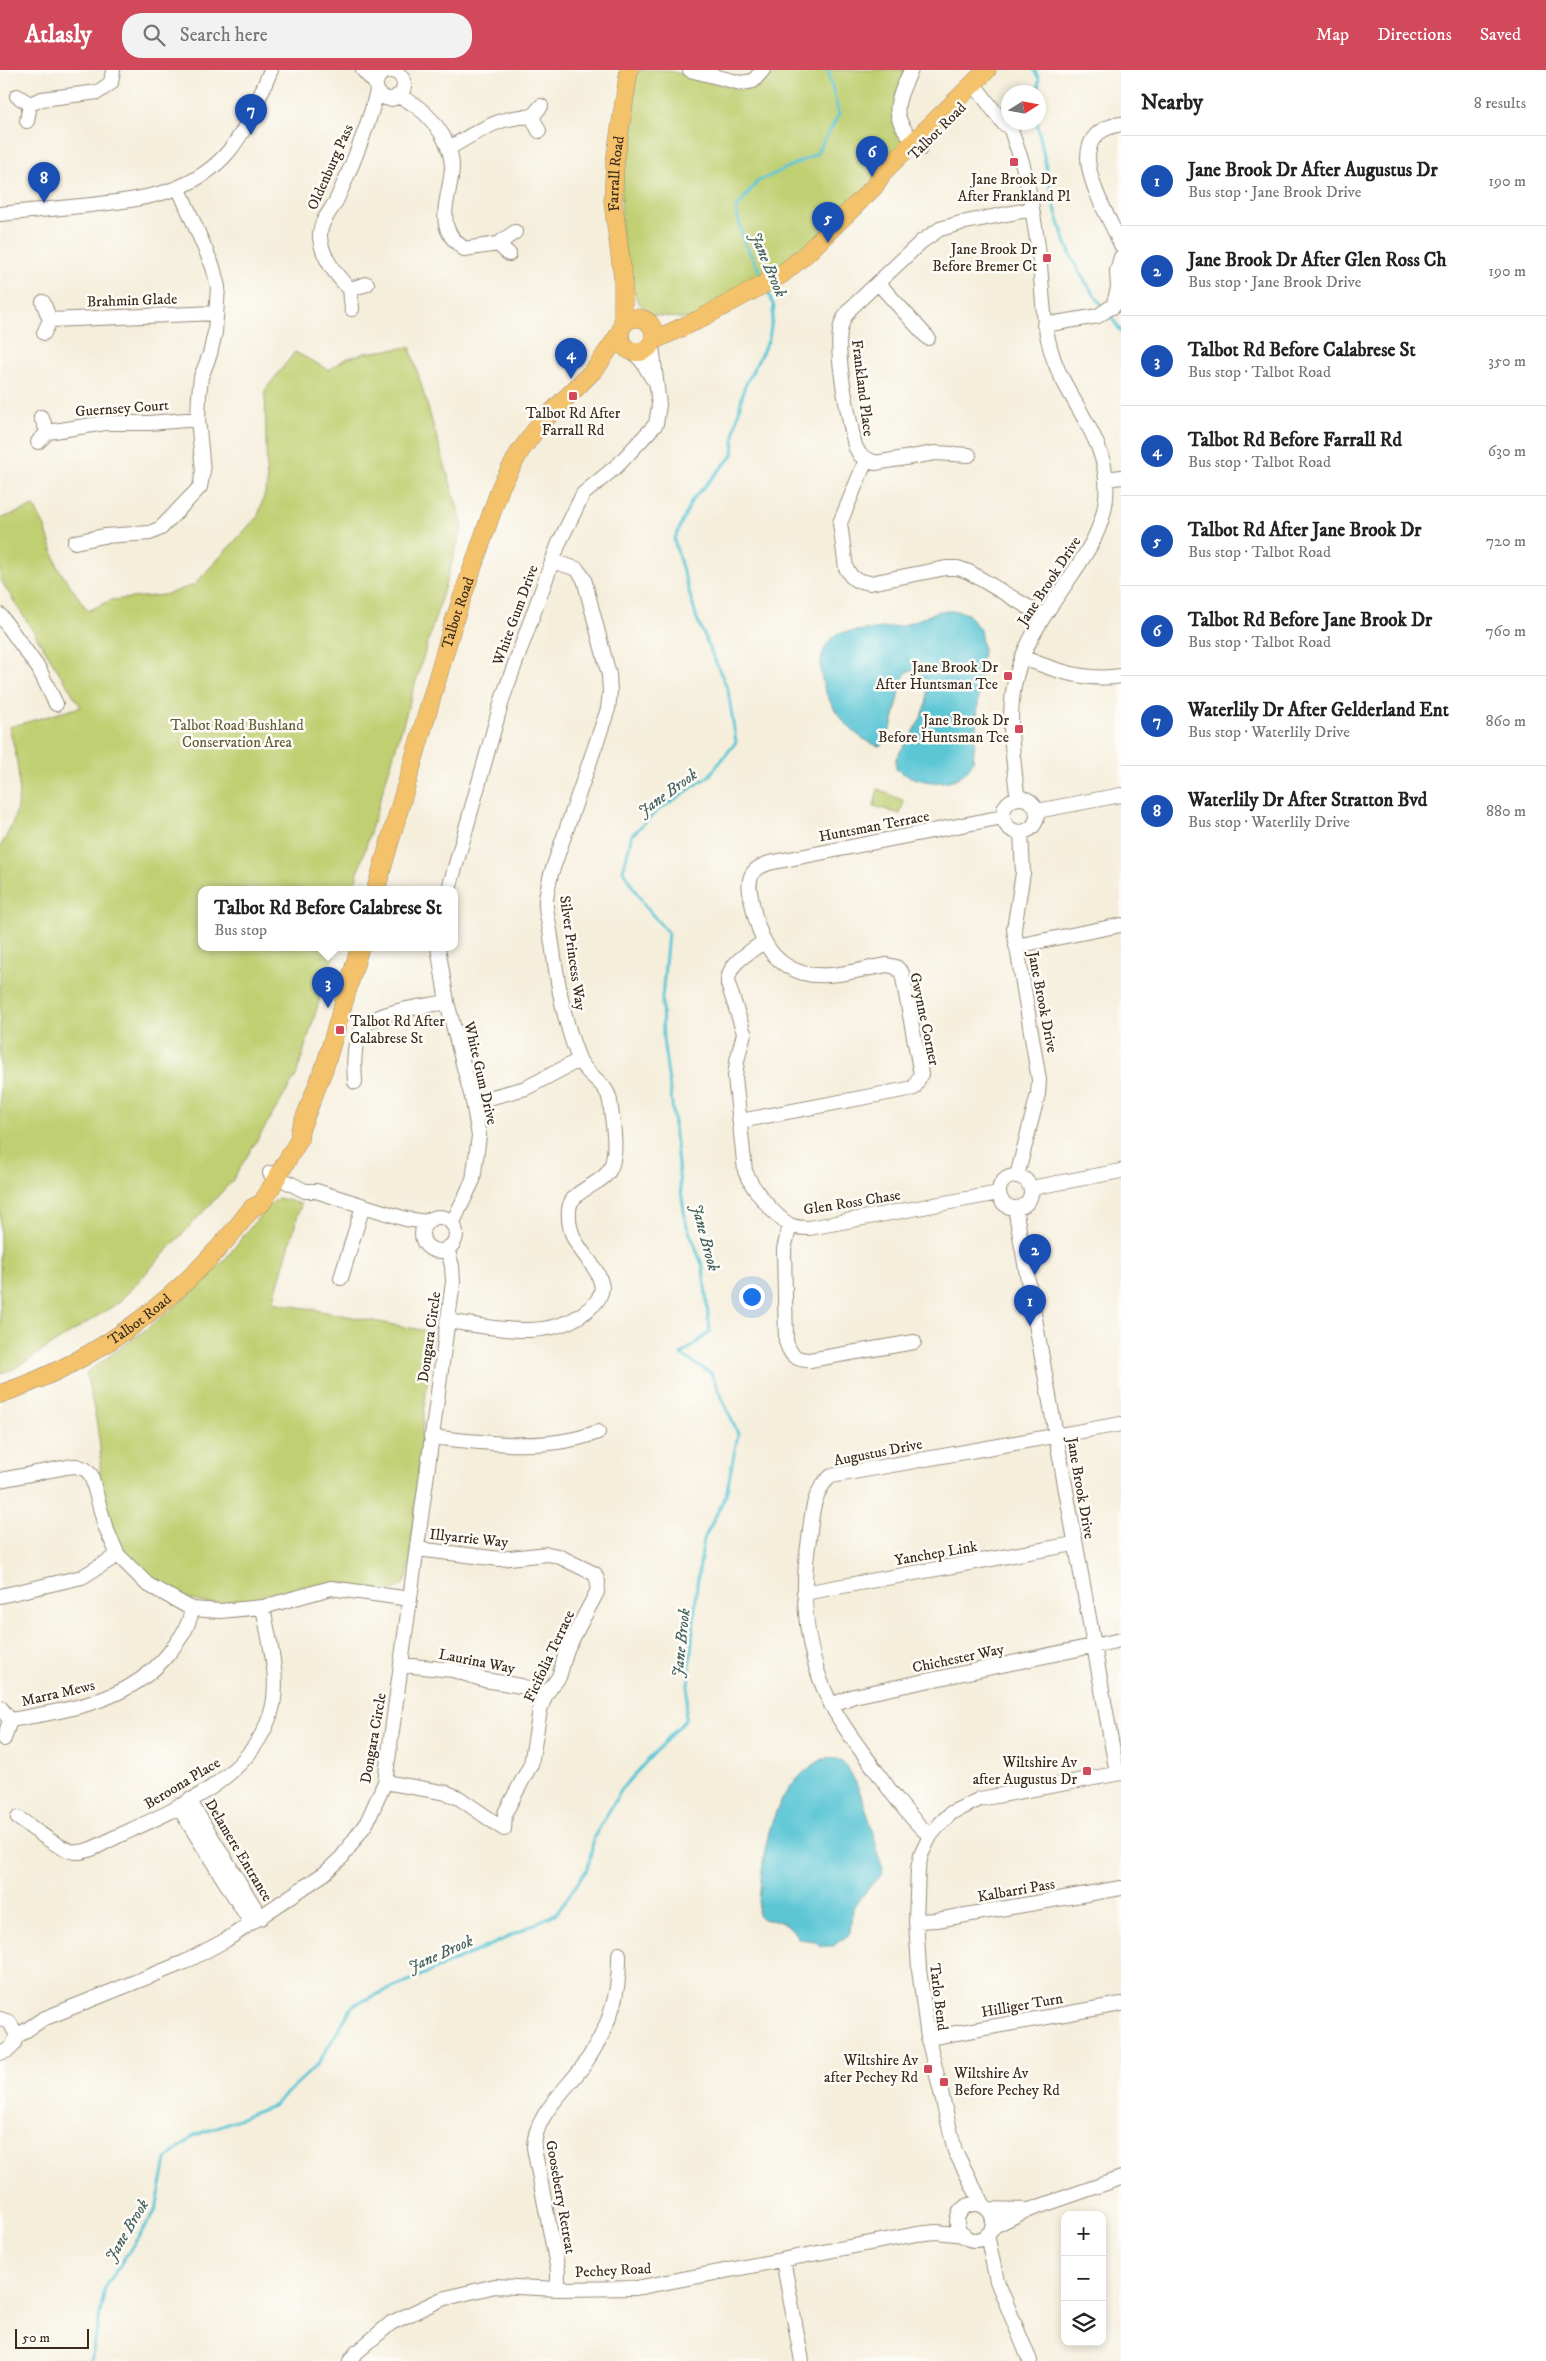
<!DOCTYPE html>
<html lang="en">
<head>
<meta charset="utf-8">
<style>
  :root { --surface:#fff; --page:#f2f2f2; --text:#222; --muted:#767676; --line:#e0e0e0; --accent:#d1495b }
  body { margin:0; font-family:"IM FELL DW Pica",serif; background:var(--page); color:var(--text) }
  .controls { position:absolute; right:15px; bottom:15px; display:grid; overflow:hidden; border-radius:10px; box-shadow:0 2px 8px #0003 }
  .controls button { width:45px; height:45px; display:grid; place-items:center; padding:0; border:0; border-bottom:1px solid var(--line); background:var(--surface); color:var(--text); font:25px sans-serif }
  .compass { position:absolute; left:1001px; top:15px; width:45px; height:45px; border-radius:50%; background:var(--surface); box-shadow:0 2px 8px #0003; rotate:79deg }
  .scale { position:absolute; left:15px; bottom:12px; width:74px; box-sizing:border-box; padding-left:5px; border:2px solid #3b2a1e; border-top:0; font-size:14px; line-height:18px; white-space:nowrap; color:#3b2a1e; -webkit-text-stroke:4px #fdfcf7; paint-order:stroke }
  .you { position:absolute; left:751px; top:1226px; width:18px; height:18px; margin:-12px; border:4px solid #fff; border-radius:50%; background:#1a73e8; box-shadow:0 0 0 8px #1a73e833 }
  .badge { display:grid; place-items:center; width:32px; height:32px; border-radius:50%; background:var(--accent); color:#fff; font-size:16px; font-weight:700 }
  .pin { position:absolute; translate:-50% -41px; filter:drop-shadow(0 1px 2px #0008) }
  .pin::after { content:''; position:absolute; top:26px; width:18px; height:15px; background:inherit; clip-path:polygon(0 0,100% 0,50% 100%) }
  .popup { position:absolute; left:198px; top:816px; width:260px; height:65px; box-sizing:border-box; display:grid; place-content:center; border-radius:10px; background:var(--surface); filter:drop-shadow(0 1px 4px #0005); font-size:16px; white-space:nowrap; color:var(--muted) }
  .popup b { font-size:19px; color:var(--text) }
  .popup::after { content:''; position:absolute; left:50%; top:100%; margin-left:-10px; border:10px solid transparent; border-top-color:var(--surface) }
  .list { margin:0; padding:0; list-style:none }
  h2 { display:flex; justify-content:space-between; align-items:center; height:65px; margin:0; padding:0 20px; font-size:21px }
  h2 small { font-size:16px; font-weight:400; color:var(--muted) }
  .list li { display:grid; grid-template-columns:32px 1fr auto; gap:15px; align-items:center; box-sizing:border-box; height:90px; padding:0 20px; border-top:1px solid var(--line) }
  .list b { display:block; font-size:19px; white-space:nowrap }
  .list p { margin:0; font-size:16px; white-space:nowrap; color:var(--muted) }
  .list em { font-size:16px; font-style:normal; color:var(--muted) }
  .icon { flex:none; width:28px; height:28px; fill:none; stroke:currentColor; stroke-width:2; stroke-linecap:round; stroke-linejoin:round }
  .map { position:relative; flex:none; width:1121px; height:2291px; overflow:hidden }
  header { display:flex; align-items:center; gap:30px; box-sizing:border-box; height:70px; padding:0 25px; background:var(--accent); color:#fff }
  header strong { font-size:24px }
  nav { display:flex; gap:28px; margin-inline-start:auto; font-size:18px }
  .search { width:350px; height:45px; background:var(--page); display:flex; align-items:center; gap:12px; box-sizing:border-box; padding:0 18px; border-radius:20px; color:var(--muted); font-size:19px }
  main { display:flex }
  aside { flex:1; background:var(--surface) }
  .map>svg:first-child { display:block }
</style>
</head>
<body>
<header>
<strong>Atlasly</strong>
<div class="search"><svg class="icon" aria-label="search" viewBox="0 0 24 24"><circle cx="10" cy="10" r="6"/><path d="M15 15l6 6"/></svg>Search here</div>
<nav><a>Map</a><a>Directions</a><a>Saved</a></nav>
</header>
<main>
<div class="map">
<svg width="1121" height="2291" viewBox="0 0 1121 2291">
  <rect width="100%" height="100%" fill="#fdfcf7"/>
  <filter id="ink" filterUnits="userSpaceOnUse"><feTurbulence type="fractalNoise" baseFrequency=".02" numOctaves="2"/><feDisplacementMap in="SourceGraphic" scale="10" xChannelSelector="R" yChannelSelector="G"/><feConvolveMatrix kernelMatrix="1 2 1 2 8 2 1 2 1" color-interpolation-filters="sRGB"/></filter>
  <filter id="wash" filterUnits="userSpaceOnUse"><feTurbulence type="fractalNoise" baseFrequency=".0096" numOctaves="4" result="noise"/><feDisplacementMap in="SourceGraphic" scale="20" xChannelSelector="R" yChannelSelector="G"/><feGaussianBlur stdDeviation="1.12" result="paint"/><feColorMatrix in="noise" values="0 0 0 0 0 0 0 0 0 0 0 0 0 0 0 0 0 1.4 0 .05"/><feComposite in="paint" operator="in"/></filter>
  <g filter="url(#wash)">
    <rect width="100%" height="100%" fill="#f5eedb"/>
    <path fill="#c0cf71" stroke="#7e7c48" d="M639,0H666L742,20L759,15L769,0H911L898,31L914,72L806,184L698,250L651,245L637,231L631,212L621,162L622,99L636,5Z
      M410,277L463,456L353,819H202V877H336L296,1006L232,1111L118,1233L12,1300L0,1303V777C5,768 11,759 14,749C24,718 17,687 9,657L81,637L0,509V449L34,436L45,457L58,498L88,541L111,530L164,525L194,515L258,446L267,416L265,320L295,282L329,300L345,289L365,283Z
      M878,719L904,731L900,744L874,736Z
      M279,1128L301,1134L273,1232L432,1262L408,1505C396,1537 357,1510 333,1514C302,1519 272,1534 240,1535C204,1536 174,1530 146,1504C139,1497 130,1491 124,1483C109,1464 101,1429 100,1404C100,1395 101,1386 100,1378C98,1353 91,1327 86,1303C135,1267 186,1233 227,1187C235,1177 271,1129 279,1128Z"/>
    <path fill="#5bc6d5" stroke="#4b787a" d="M940,541H958L968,544L980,560L983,579L973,691C960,721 919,715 896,699V688C911,664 943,627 918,601H909L904,605L892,655L883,675L879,676C839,665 796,593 838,563L901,556Z
      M823,1689C830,1689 836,1687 842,1692C863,1712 876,1775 883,1804L872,1814L852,1839L850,1864L833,1876H820L816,1871L799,1869C794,1862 789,1854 780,1851C770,1848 765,1854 758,1844C763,1786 765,1721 823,1689Z"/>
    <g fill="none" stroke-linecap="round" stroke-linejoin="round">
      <path stroke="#5bc6d5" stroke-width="3" d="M1034,0L1039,9L1038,22
        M1037,52C1046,94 1053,144 1070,183C1078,203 1091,221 1104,238
        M763,208L743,170L736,139L757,112L816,84L839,45L828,0
        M1108,243L1121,261
        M91,2291L105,2218L156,2140L166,2090L193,2066L273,2036L318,1994L353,1935L500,1871L557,1843L588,1798L594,1767L623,1717L685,1650L697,1514L704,1469L726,1425L738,1364L711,1303L681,1285L710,1262L703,1197L686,1153L680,1115L672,1034L663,969L662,928L668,863L645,836L623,801L632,765L657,741L709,706L736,672L728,620L697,549L674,470L692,430L733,385L735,358L744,318L769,269L774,237L767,219"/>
    </g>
  </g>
  <g filter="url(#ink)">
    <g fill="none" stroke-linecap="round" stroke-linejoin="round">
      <g stroke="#988c7c" stroke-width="16">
        <path id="minor" d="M363,0L376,14
          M690,0L741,13L753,11L763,0
          M911,0C893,39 890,45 920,79
          M376 15a14 14 0 1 1 28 0a14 14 0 1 1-28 0Z
          M973,13L1004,54L1010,56
          M17,26L30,34L27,51
          M397,26C424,35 451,67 452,96C452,116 441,139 447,158C450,167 457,173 464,179L498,174L515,162
          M30,34L42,29L98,22L111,13L113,0
          M1009,52C1012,66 1018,79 1022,92C1030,120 1034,149 1038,177C1044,219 1040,260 1058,300C1077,342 1111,378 1106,428C1103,462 1083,488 1065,515C1021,578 1005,608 1013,686C1015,700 1015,714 1018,728
          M1121,54C1054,65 1108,142 1121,175
          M539,61L532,47L541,36
          M449,78C474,64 502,44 532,47
          M0,144C30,141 61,138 91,135C143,129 193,124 229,81C248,58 259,27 271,0
          M498,174L509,184
          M878,213L928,268
          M367,214L350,219C336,206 319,183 320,163C321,150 332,140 337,129C351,98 369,54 377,21
          M350,219L352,239
          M43,232L50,250L44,263
          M1113,237L1118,218L1117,201L1121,187
          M50,250L216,243
          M1044,255L1098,246L1121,230
          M633,282L642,291L652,308
          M48,362L105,353H149L198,349
          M38,372L48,362L41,347
          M969,385L935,383L875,393L860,385L855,376C849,347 834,283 841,256C843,249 846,244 850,239L921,172L940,159L961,153L1032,139
          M866,390L840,453L846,498L851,506L856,510L870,513L946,498H958L969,502L1043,546
          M1107,409L1121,407
          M75,472L104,466L150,463L161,458L200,417L203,401L198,349L199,325L201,307L210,284L215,262L218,217L213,197L179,119
          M0,545L39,599L56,634
          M1022,587C1053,600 1087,612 1121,606
          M1003 745a17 17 0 1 1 34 0a17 17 0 1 1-34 0Z
          M1037,741L1121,725
          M449,819L503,627L559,473L583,424L618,395L656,354L659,335L652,275
          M763,872C748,884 727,893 728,914L744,963L737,991L735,1007L745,1101C751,1117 775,1147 790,1155C796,1158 802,1158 809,1158L999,1123
          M1016,876L1121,855
          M438,877L447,932L473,1032L479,1066L473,1110L452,1154
          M355,1012C354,996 353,977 360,962C370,941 426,936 447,932
          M473,1032L526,1018L579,990
          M740,1051L914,1018L921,1004L902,903L896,897L887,895C861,899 829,910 803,903C769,893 758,864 752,833C750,823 747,811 753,803C757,797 764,795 769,793L1003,747
          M270,1103L305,1121H316L406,1149L427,1152
          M1017,1106L1038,1024L1039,1010L1014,859L1023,803L1021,762
          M999 1122a16 16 0 1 1 32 0a16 16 0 1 1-32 0Z
          M1031,1118L1121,1101
          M1015,1138L1117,1703
          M422 1164a17 17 0 1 1 34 0a17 17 0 1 1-34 0Z
          M790,1155L784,1179L786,1271C790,1285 795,1290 810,1290L914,1272
          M341,1208L363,1136
          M447,1251C492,1257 546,1272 585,1242C594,1235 600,1230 602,1218C599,1190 566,1179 569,1140C570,1119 602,1116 610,1099C619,1081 612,1051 610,1031C607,1012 586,1006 579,989C563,950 557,909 551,867C550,856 545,842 546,830C547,821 549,812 551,804L608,639L610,622L609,605L584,509L577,499L552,491
          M431,1367C487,1373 545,1382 598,1362
          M0,1410L67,1397L76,1396L85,1399L91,1405L105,1456L118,1485L147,1514L192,1539L220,1541L263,1537L331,1518L410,1529
          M804,1523L1074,1474
          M0,1526L82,1507L118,1485
          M402,1595L453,1600L485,1610L521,1616L546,1624
          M831,1635L854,1626L1121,1570
          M0,1637L10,1650L4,1669
          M10,1650C68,1640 130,1632 169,1583C180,1569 189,1557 192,1539
          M385,1712L447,1723L459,1728L504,1759L505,1743L531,1694L540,1640L546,1624L559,1607L567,1579L597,1522L598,1512L595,1504L558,1486L548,1484L500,1489L417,1479
          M189,1730L261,1848
          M178,1736L251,1853
          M18,1748C32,1757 60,1781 76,1782C90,1783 106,1771 118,1766C175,1740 248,1710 270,1646C282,1612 269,1572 263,1537
          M930,1766C909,1747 893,1725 877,1702C861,1680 844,1659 832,1636C805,1584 800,1525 809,1469C812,1445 812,1422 831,1406L1121,1354
          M916,1851L937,1850L1121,1818
          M0,1949L9,1952L16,1963C16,1974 11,1981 0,1983
          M16,1967L43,1949L185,1892L226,1870L325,1803L342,1787L367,1752L385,1712L453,1212L452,1196L447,1178
          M928,1968L1121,1934
          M957 2152a18 18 0 1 1 36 0a18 18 0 1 1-36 0Z
          M983,2136L955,2081L928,1968L919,1899L916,1851L918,1799L921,1785L930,1766L940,1754L951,1743L980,1729L1121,1703
          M987,2139L1029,2140L1121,2108
          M992,2157L1023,2142
          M987,2165L997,2211L1030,2291
          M783,2190L802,2291
          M558,2219V2201L534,2078C534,2044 568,2019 586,1992C609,1957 620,1926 619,1884
          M350,2291L357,2282L391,2253L442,2229L495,2216L558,2219L636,2218L917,2164L936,2162L964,2165"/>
      </g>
      <g stroke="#988c7c" stroke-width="19">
        <g id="major">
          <circle cx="637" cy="265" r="17"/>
          <path id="s1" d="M623,254V208L613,132L615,92L629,0"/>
          <path d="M654,270L698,250L781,205L806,184L874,117L883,102L987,0"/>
          <path id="s2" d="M376,819L454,551L501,416L519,383L540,354L596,298L620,263"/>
          <path id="s3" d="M0,1324C102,1290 187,1223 252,1138L262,1133L299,1070L300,1060L325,996L360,877"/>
        </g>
      </g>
      <use href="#minor" stroke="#fff" stroke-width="14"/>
      <use href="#major" stroke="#f4c26a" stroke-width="18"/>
    </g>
  </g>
  <g fill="#d1495b" stroke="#fdfcf7" stroke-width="2">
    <rect x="1009" y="87" width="10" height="10" rx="2.5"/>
    <rect x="1042" y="183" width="10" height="10" rx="2.5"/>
    <rect x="568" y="321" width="10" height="10" rx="2.5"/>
    <rect x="1003" y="601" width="10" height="10" rx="2.5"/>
    <rect x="1014" y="654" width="10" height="10" rx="2.5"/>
    <rect x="335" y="955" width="10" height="10" rx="2.5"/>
    <rect x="1082" y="1696" width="10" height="10" rx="2.5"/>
    <rect x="923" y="1994" width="10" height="10" rx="2.5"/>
    <rect x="939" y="2007" width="10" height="10" rx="2.5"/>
  </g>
  <g text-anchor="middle" stroke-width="5" stroke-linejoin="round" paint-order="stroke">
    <g font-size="15" fill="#3b2a1e" stroke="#fdfcf7">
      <text transform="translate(937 61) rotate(-45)" y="5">Talbot Road</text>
      <text transform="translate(330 97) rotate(-66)" y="5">Oldenburg Pass</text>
      <text dy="5" stroke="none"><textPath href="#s1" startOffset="151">Farrall Road</textPath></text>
      <text transform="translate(132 230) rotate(-2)" y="5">Brahmin Glade</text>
      <text transform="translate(863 318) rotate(83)" y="5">Frankland Place</text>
      <text transform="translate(122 338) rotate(-4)" y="5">Guernsey Court</text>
      <text transform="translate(1049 511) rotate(-57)" y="5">Jane Brook Drive</text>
      <text dy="5" stroke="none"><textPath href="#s2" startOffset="288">Talbot Road</textPath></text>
      <text transform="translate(515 545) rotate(-70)" y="5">White Gum Drive</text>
      <text transform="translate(874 756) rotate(-11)" y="5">Huntsman Terrace</text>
      <text transform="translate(573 883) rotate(82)" y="5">Silver Princess Way</text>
      <text transform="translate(1043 932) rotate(79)" y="5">Jane Brook Drive</text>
      <text transform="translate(925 949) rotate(78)" y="5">Gwynne Corner</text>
      <text transform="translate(481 1003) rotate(77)" y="5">White Gum Drive</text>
      <text transform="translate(852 1132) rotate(-9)" y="5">Glen Ross Chase</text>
      <text dy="5" stroke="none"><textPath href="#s3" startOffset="159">Talbot Road</textPath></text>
      <text transform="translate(429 1267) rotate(-82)" y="5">Dongara Circle</text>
      <text transform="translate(878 1382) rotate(-11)" y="5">Augustus Drive</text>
      <text transform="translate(1081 1418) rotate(80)" y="5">Jane Brook Drive</text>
      <text transform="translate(469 1468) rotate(6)" y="5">Illyarrie Way</text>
      <text transform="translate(936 1483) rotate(-10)" y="5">Yanchep Link</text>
      <text transform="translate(549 1586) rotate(-65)" y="5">Ficifolia Terrace</text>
      <text transform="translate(958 1588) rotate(-12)" y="5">Chichester Way</text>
      <text transform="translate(477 1591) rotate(11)" y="5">Laurina Way</text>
      <text transform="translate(58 1623) rotate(-13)" y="5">Marra Mews</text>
      <text transform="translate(373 1668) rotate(-80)" y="5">Dongara Circle</text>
      <text transform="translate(182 1713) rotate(-31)" y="5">Beroona Place</text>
      <text transform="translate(239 1780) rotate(59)" y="5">Delamere Entrance</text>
      <text transform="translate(1016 1820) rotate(-10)" y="5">Kalbarri Pass</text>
      <text transform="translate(939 1927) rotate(83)" y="5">Tarlo Bend</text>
      <text transform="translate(1022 1935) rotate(-10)" y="5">Hilliger Turn</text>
      <text transform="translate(561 2127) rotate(80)" y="5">Gooseberry Retreat</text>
      <text transform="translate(613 2200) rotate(-3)" y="5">Pechey Road</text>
    </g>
    <g font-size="15" fill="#3b2a1e" stroke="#fdfcf7" text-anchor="end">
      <text x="1014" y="114" text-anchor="middle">Jane Brook Dr<tspan x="1014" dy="17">After Frankland Pl</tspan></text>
      <text x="1037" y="184">Jane Brook Dr<tspan x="1037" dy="17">Before Bremer Ct</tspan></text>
      <text x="573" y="348" text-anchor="middle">Talbot Rd After<tspan x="573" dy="17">Farrall Rd</tspan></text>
      <text x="998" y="602">Jane Brook Dr<tspan x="998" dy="17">After Huntsman Tce</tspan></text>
      <text x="1009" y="655">Jane Brook Dr<tspan x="1009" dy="17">Before Huntsman Tce</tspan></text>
      <text x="350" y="956" text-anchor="start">Talbot Rd After<tspan x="350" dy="17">Calabrese St</tspan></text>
      <text x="1077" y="1697">Wiltshire Av<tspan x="1077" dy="17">after Augustus Dr</tspan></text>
      <text x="918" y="1995">Wiltshire Av<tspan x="918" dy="17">after Pechey Rd</tspan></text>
      <text x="954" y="2008" text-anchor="start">Wiltshire Av<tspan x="954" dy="17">Before Pechey Rd</tspan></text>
    </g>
    <g font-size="15" fill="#635c37" stroke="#fdfcf7">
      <text x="237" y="660">Talbot Road Bushland<tspan x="237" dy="17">Conservation Area</tspan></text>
    </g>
    <g font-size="16" font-style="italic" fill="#46615e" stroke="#fdfcf7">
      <text transform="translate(769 194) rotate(67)" y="6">Jane Brook</text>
      <text transform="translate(667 722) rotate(-36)" y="6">Jane Brook</text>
      <text transform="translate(706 1167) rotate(75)" y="6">Jane Brook</text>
      <text transform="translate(680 1573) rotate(-84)" y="6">Jane Brook</text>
      <text transform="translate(440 1883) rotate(-24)" y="6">Jane Brook</text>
      <text transform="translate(126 2160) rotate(-59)" y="6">Jane Brook</text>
    </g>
  </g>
</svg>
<div class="controls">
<button>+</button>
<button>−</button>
<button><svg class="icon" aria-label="layers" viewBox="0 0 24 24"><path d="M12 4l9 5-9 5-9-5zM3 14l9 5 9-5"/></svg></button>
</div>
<svg class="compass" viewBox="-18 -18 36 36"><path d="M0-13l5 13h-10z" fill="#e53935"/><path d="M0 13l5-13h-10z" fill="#767676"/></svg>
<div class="scale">50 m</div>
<div class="you"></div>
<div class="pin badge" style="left:1030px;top:1256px;background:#1a4fb4">1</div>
<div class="pin badge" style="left:1035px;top:1205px;background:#1a4fb4">2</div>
<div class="pin badge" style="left:328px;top:938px;background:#1a4fb4">3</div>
<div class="popup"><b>Talbot Rd Before Calabrese St</b>Bus stop</div>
<div class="pin badge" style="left:571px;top:309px;background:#1a4fb4">4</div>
<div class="pin badge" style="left:828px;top:173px;background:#1a4fb4">5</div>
<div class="pin badge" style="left:872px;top:107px;background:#1a4fb4">6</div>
<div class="pin badge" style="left:251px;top:65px;background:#1a4fb4">7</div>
<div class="pin badge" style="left:44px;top:133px;background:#1a4fb4">8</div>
</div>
<aside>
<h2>Nearby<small>8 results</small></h2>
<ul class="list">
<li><span class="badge" style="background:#1a4fb4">1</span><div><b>Jane Brook Dr After Augustus Dr</b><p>Bus stop · Jane Brook Drive</p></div><em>190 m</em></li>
<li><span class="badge" style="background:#1a4fb4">2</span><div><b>Jane Brook Dr After Glen Ross Ch</b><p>Bus stop · Jane Brook Drive</p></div><em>190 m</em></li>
<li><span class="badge" style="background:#1a4fb4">3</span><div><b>Talbot Rd Before Calabrese St</b><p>Bus stop · Talbot Road</p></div><em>350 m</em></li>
<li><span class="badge" style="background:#1a4fb4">4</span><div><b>Talbot Rd Before Farrall Rd</b><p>Bus stop · Talbot Road</p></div><em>630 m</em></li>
<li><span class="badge" style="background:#1a4fb4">5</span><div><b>Talbot Rd After Jane Brook Dr</b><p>Bus stop · Talbot Road</p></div><em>720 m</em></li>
<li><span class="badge" style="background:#1a4fb4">6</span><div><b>Talbot Rd Before Jane Brook Dr</b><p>Bus stop · Talbot Road</p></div><em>760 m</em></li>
<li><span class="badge" style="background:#1a4fb4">7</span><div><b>Waterlily Dr After Gelderland Ent</b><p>Bus stop · Waterlily Drive</p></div><em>860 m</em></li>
<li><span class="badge" style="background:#1a4fb4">8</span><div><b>Waterlily Dr After Stratton Bvd</b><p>Bus stop · Waterlily Drive</p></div><em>880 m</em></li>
</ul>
</aside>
</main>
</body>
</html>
